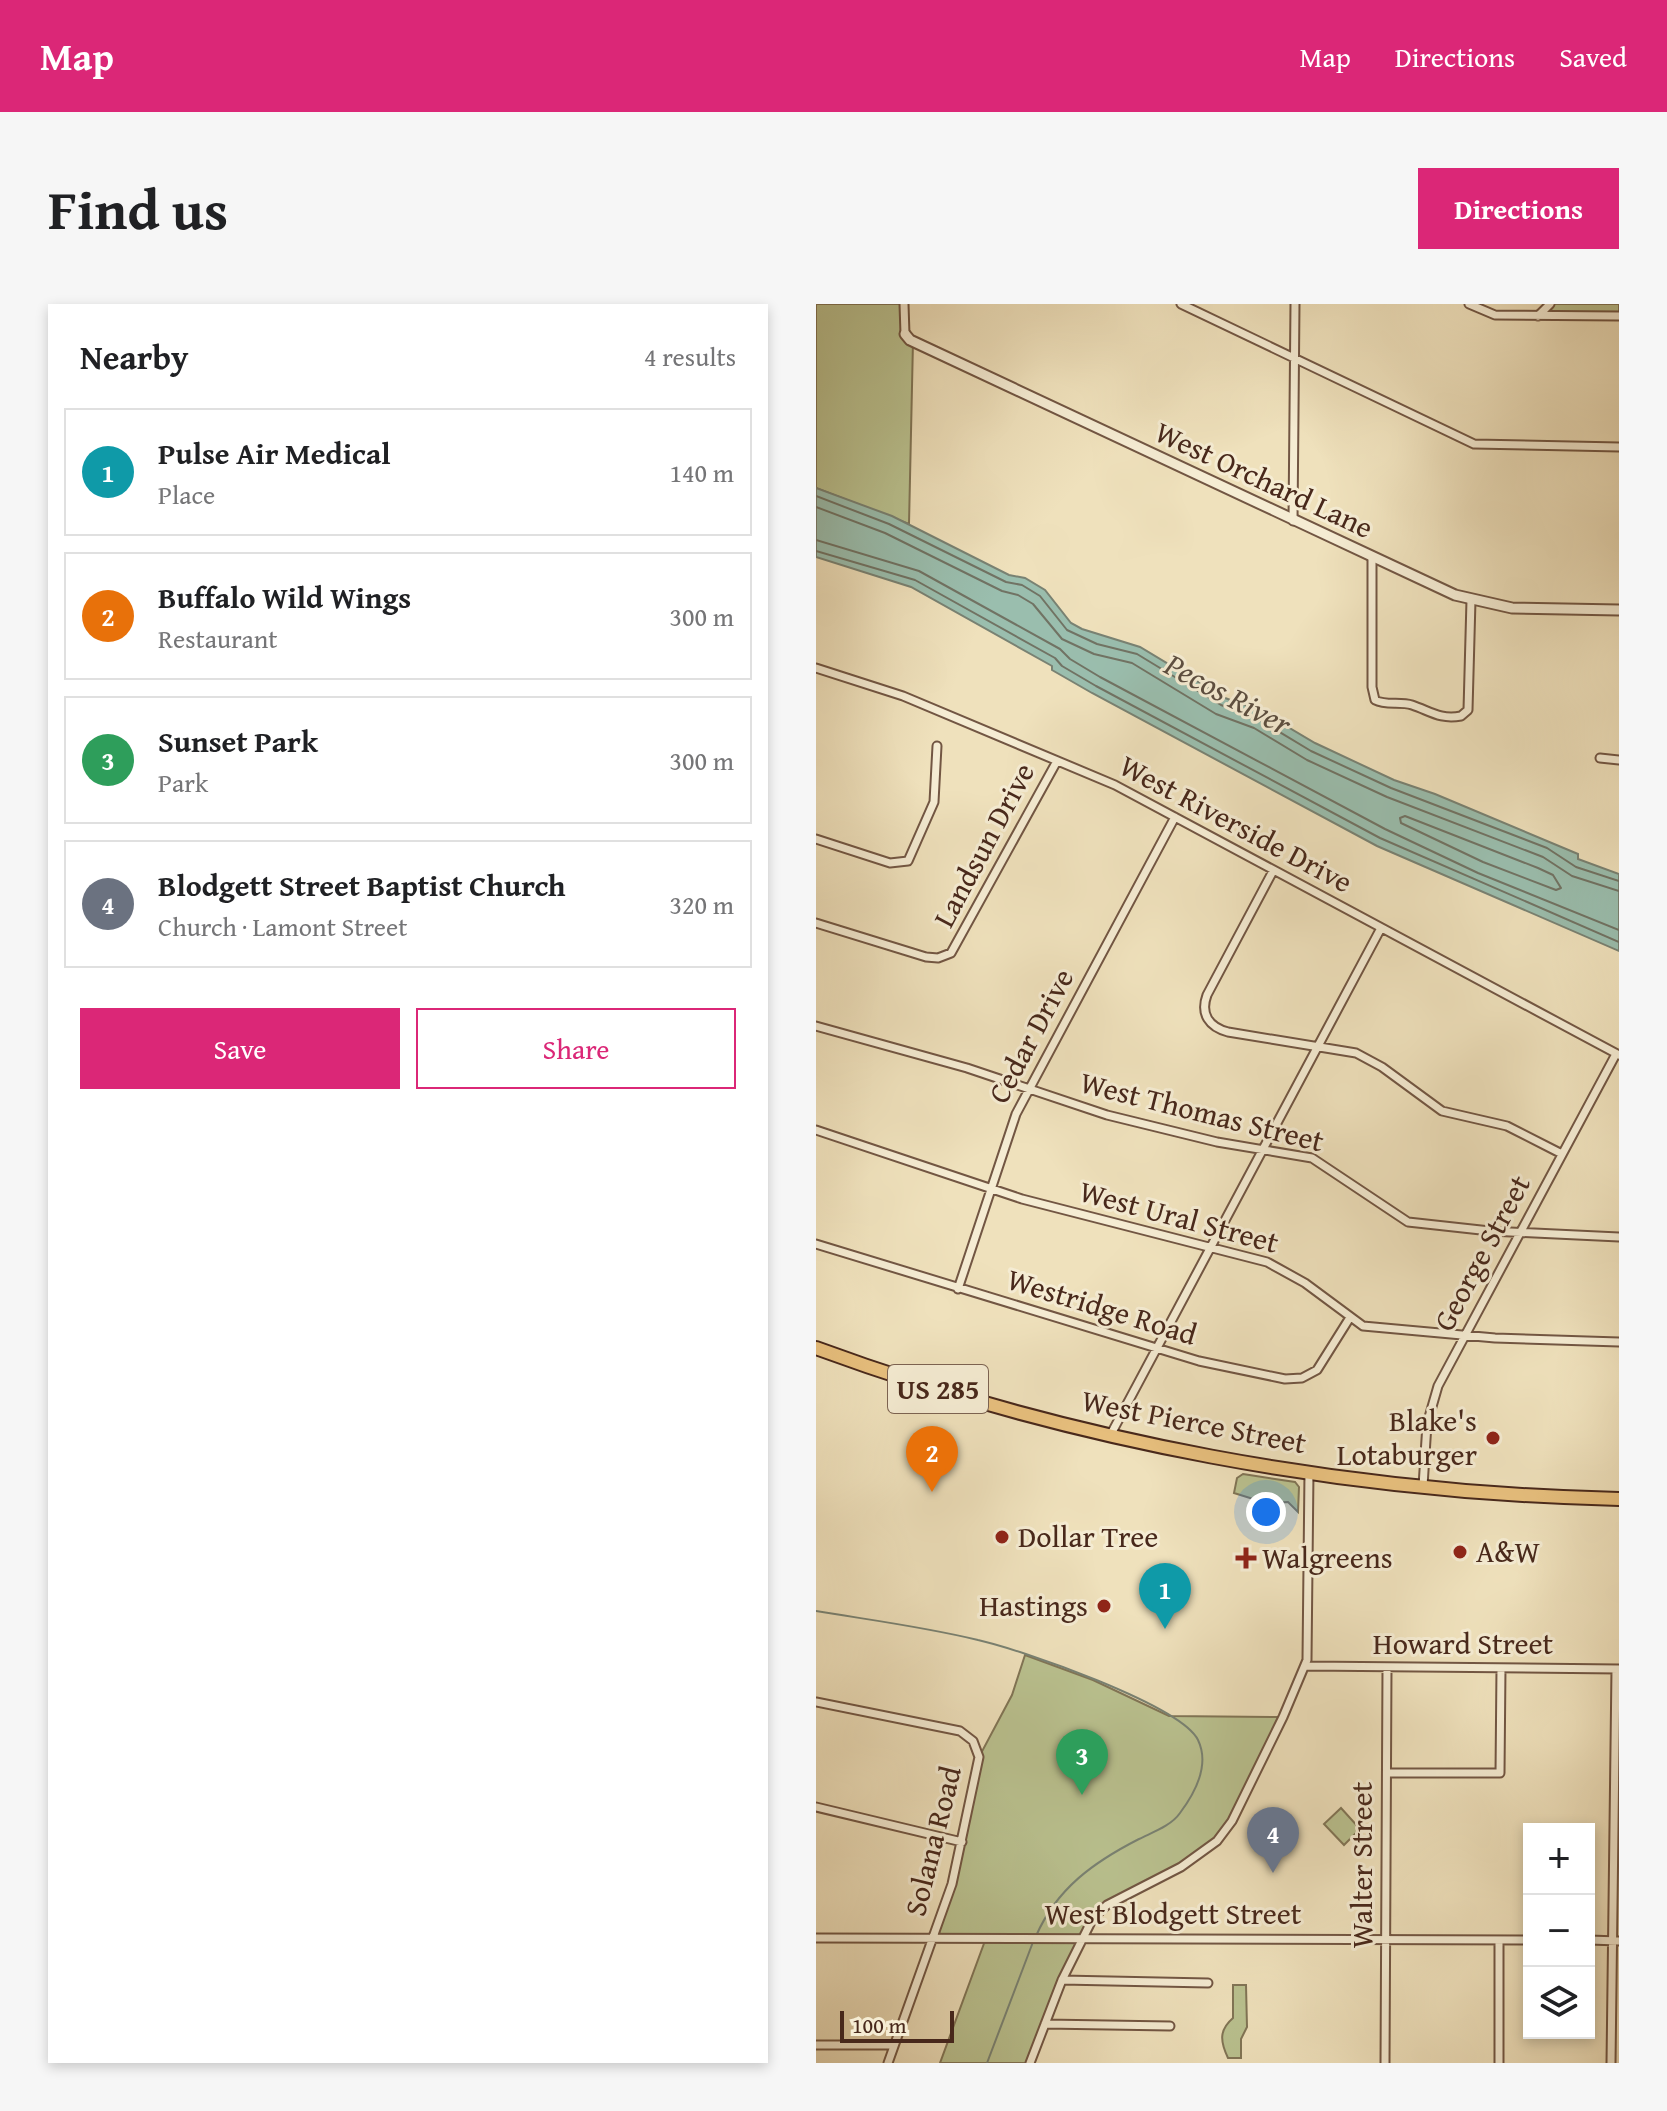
<!DOCTYPE html>
<html lang="en">
<head>
<meta charset="utf-8">
<style>
  :root { --surface:#fff; --page:#f6f6f6; --text:#202124; --muted:#757577; --line:#e0e0e0; --accent:#db2777 }
  body { margin:0; font-family:"Gentium Book Plus",serif; background:var(--page); color:var(--text) }
  .controls { position:absolute; right:24px; bottom:24px; display:grid; overflow:hidden; border-radius:0px; box-shadow:0 4px 12px #0003 }
  .controls button { width:72px; height:72px; display:grid; place-items:center; padding:0; border:0; border-bottom:2px solid var(--line); background:var(--surface); color:var(--text); font:40px sans-serif }
  .scale { position:absolute; left:24px; bottom:20px; width:114px; box-sizing:border-box; padding-left:8px; border:4px solid #48281b; border-top:0; font-size:22px; line-height:28px; white-space:nowrap; color:#48281b; -webkit-text-stroke:6px #f5ecd3; paint-order:stroke }
  .you { position:absolute; left:450px; top:1208px; width:28px; height:28px; margin:-20px; border:6px solid #fff; border-radius:50%; background:#1a73e8; box-shadow:0 0 0 12px #1a73e833 }
  .badge { display:grid; place-items:center; width:52px; height:52px; border-radius:50%; background:var(--accent); color:#fff; font-size:26px; font-weight:700 }
  .pin { position:absolute; translate:-50% -66px; filter:drop-shadow(0 2px 4px #0008) }
  .pin::after { content:''; position:absolute; top:42px; width:28px; height:24px; background:inherit; clip-path:polygon(0 0,100% 0,50% 100%) }
  .list { margin:0; padding:0; list-style:none }
  h2 { display:flex; justify-content:space-between; align-items:center; height:104px; margin:0; padding:0 32px; font-size:34px }
  h2 small { font-size:26px; font-weight:400; color:var(--muted) }
  .list li { display:grid; grid-template-columns:52px 1fr auto; gap:24px; align-items:center; box-sizing:border-box; height:128px; margin:0 16px 16px; padding:0 16px; border:2px solid var(--line); border-radius:0px }
  .list b { display:block; font-size:30px; white-space:nowrap }
  .list p { margin:0; font-size:26px; white-space:nowrap; color:var(--muted) }
  .list em { font-size:26px; font-style:normal; color:var(--muted) }
  .actions { display:flex; gap:16px; padding:24px 32px }
  .actions a { flex:1; padding:18px 0; border:2px solid var(--accent); border-radius:0px; text-align:center; font-size:28px; color:var(--accent) }
  .actions .main { background:var(--accent); color:#fff }
  .icon { flex:none; width:44px; height:44px; fill:none; stroke:currentColor; stroke-width:2; stroke-linecap:round; stroke-linejoin:round }
  .map { position:relative; flex:none; width:803px; height:1759px; overflow:hidden; border-radius:0px }
  header { display:flex; align-items:center; gap:48px; box-sizing:border-box; height:112px; padding:0 40px; background:var(--accent); color:#fff }
  header strong { font-size:38px }
  nav { display:flex; gap:44px; margin-inline-start:auto; font-size:28px }
  .intro { display:flex; align-items:center; justify-content:space-between; box-sizing:border-box; height:192px; padding:0 48px }
  h1 { margin:0; font-size:56px }
  .button { padding:20px 36px; border-radius:0px; background:var(--accent); color:#fff; font-size:28px; font-weight:700 }
  main { display:flex; gap:48px; padding:0 48px }
  aside { flex:1; background:var(--surface); border-radius:0px; box-shadow:0 4px 12px #0003 }
  .map>svg:first-child { display:block }
</style>
</head>
<body>
<header>
<strong>Map</strong>
<nav><a>Map</a><a>Directions</a><a>Saved</a></nav>
</header>
<div class="intro"><h1>Find us</h1><a class="button">Directions</a></div>
<main>
<aside>
<h2>Nearby<small>4 results</small></h2>
<ul class="list">
<li><span class="badge" style="background:#0f9aa8">1</span><div><b>Pulse Air Medical</b><p>Place</p></div><em>140 m</em></li>
<li><span class="badge" style="background:#e8710a">2</span><div><b>Buffalo Wild Wings</b><p>Restaurant</p></div><em>300 m</em></li>
<li><span class="badge" style="background:#2e9e5b">3</span><div><b>Sunset Park</b><p>Park</p></div><em>300 m</em></li>
<li><span class="badge" style="background:#6b7280">4</span><div><b>Blodgett Street Baptist Church</b><p>Church · Lamont Street</p></div><em>320 m</em></li>
</ul>
<div class="actions"><a class="main">Save</a><a>Share</a></div>
</aside>
<div class="map">
<svg width="803" height="1759" viewBox="0 0 803 1759">
  <rect width="100%" height="100%" fill="#efe1bc"/>
  <filter id="stains"><feTurbulence type="fractalNoise" baseFrequency=".0025" numOctaves="4"/><feColorMatrix values="0 0 0 0 .2 0 0 0 0 .09 0 0 0 0 .02 0 0 0 .5 -.17"/></filter>
  <radialGradient id="worn" r=".72"><stop offset=".6" stop-color="#630" stop-opacity="0"/><stop offset="1" stop-color="#630" stop-opacity=".3"/></radialGradient>
  <path fill="#bac290" stroke="#817556" stroke-width="2" d="M0,0H88V25L97,37L93,220L0,184Z
    M734,0H803V12H722Z
    M427,1170L479,1178L483,1183L482,1208L472,1198L450,1199L418,1189L421,1174Z
    M209,1351L277,1376L353,1412L467,1413L416,1517L391,1547L291,1601L265,1633L214,1759H124L170,1634L116,1633L136,1580L163,1453L196,1391Z
    M525,1504L544,1525L528,1541L508,1520Z
    M417,1681H430L431,1723L425,1735V1754H412C404,1737 403,1726 417,1714Z"/>
  <path fill="#9abeae" stroke="#798273" stroke-width="2" d="M0,184L76,212L193,271L209,274L229,286L255,319L266,325L324,343L409,394L445,407L499,439L578,476L619,490L762,550V555L803,570V647L561,542L276,389L236,366V362L95,283L0,253Z"/>
  <g fill="none" stroke-linecap="round" stroke-linejoin="round">
    <path stroke="#717364" stroke-width="2" d="M0,192L73,220L190,278L206,281L224,292L251,326L281,340L321,350L405,401L442,415L495,447L575,484L731,544L760,563L803,577
      M0,203L69,229L186,287L202,291L217,300L246,335L278,350L316,359L400,410L438,424L491,456L571,493L727,553L756,572L803,587
      M0,236L103,267L244,345L254,355L284,373L569,525L662,569L803,626
      M0,247L99,276L239,354L246,362L280,382L564,534L803,638
      M589,512L722,564L737,571L745,584L740,586L667,558L585,519L584,514Z"/>
    <path stroke="#798273" stroke-width="2" d="M0,1307C54,1316 109,1323 162,1336C203,1345 365,1401 382,1436C394,1461 379,1489 364,1509C355,1522 337,1528 323,1535C278,1558 241,1584 220,1632
      M171,1759L217,1638"/>
    <g stroke="#725643" stroke-width="11">
      <path id="minor" d="M88,0L89,30
        M365,0L658,140L803,143
        M653,0L679,11L803,12
        M722,12L734,0
        M477,217L479,0
        M556,253V383L559,396C570,402 584,397 596,401C614,407 624,416 645,412L652,406L655,296
        M0,364L87,392L299,481L803,751
        M784,454L803,456
        M0,535L74,559L92,557L118,498L121,442
        M457,567L391,691C384,710 393,723 412,728L540,749L566,763L626,807L691,822L746,850
        M0,619L110,653L122,654L135,649L241,457
        M0,722L151,764L291,811L401,838L496,854L592,918L674,927L803,933
        M0,826L206,895L451,958L489,979L547,1022L679,1034L803,1038
        M0,940L383,1057L469,1075L486,1074L501,1066L533,1015
        M142,985L200,810L359,513
        M295,1130L565,624
        M607,1182L611,1120L622,1082L800,750
        M490,1362L803,1365
        M0,1398L144,1427L157,1437L163,1453L136,1580L72,1759
        M571,1469H684L685,1364
        M0,1503L146,1538
        M0,1634L713,1636
        M773,1636L803,1637
        M246,1676L392,1679
        M229,1720L354,1722
        M0,1741H78
        M214,1759L246,1676L277,1614L291,1601L365,1563L401,1537L416,1517L467,1413L491,1356L493,1168
        M569,1759L571,1364
        M683,1759V1636
        M795,1759L800,1365"/>
    </g>
    <g stroke="#725643" stroke-width="13">
      <path id="tertiary" d="M89,30L94,36L639,291L696,304L803,306"/>
    </g>
    <g stroke="#48281b" stroke-width="16">
      <path id="trunk" d="M0,1044C255,1138 531,1189 803,1195"/>
    </g>
    <use href="#minor" stroke="#f5ecd3" stroke-width="7"/>
    <use href="#tertiary" stroke="#f5ecd3" stroke-width="9"/>
    <use href="#trunk" stroke="#e8c07e" stroke-width="12"/>
  </g>
  <g fill="#8f2418" stroke="#f5ecd3" stroke-width="3">
    <circle cx="677" cy="1134" r="8"/>
    <circle cx="186" cy="1233" r="8"/>
    <circle cx="644" cy="1248" r="8"/>
    <path d="M426 1242h8v8h8v8h-8v8h-8v-8h-8v-8h8z"/>
    <circle cx="288" cy="1302" r="8"/>
  </g>
  <g text-anchor="middle" stroke-width="6" stroke-linejoin="round" paint-order="stroke">
    <rect fill="#f5ecd3" stroke="#7c6352" stroke-width="2" x="72" y="1061" width="100" height="48" rx="6"/>
    <g font-size="28" font-weight="bold" fill="#48281b">
      <text x="122" y="1095">US 285</text>
    </g>
    <g font-size="30" fill="#48281b" stroke="#f5ecd3">
      <text transform="translate(448 176) rotate(25)" y="10">West Orchard Lane</text>
      <text transform="translate(420 520) rotate(28)" y="10">West Riverside Drive</text>
      <text transform="translate(168 541) rotate(-62)" y="10">Landsun Drive</text>
      <text transform="translate(215 732) rotate(-62)" y="10">Cedar Drive</text>
      <text transform="translate(386 808) rotate(14)" y="10">West Thomas Street</text>
      <text transform="translate(363 913) rotate(15)" y="10">West Ural Street</text>
      <text transform="translate(666 949) rotate(-62)" y="10">George Street</text>
      <text transform="translate(286 1003) rotate(17)" y="10">Westridge Road</text>
      <text transform="translate(378 1118) rotate(11)" y="10">West Pierce Street</text>
      <text x="647" y="1350">Howard Street</text>
      <text transform="translate(117 1537) rotate(-76)" y="10">Solana Road</text>
      <text transform="translate(546 1561) rotate(-90)" y="10">Walter Street</text>
      <text x="357" y="1620">West Blodgett Street</text>
    </g>
    <g font-size="30" fill="#48281b" stroke="#f5ecd3" text-anchor="start">
      <text x="661" y="1127" text-anchor="end">Blake's<tspan x="661" dy="34">Lotaburger</tspan></text>
      <text x="202" y="1243">Dollar Tree</text>
      <text x="660" y="1258">A&amp;W</text>
      <text x="446" y="1264">Walgreens</text>
      <text x="272" y="1312" text-anchor="end">Hastings</text>
    </g>
    <g font-size="32" font-style="italic" fill="#5c4e40" stroke="#f5ecd3">
      <text transform="translate(412 390) rotate(28)" y="11">Pecos River</text>
    </g>
  </g>
  <rect width="100%" height="100%" filter="url(#stains)"/>
  <rect width="100%" height="100%" fill="url(#worn)"/>
</svg>
<div class="controls">
<button>+</button>
<button>−</button>
<button><svg class="icon" aria-label="layers" viewBox="0 0 24 24"><path d="M12 4l9 5-9 5-9-5zM3 14l9 5 9-5"/></svg></button>
</div>
<div class="scale">100 m</div>
<div class="you"></div>
<div class="pin badge" style="left:349px;top:1325px;background:#0f9aa8">1</div>
<div class="pin badge" style="left:116px;top:1188px;background:#e8710a">2</div>
<div class="pin badge" style="left:266px;top:1491px;background:#2e9e5b">3</div>
<div class="pin badge" style="left:457px;top:1569px;background:#6b7280">4</div>
</div>
</main>
</body>
</html>
